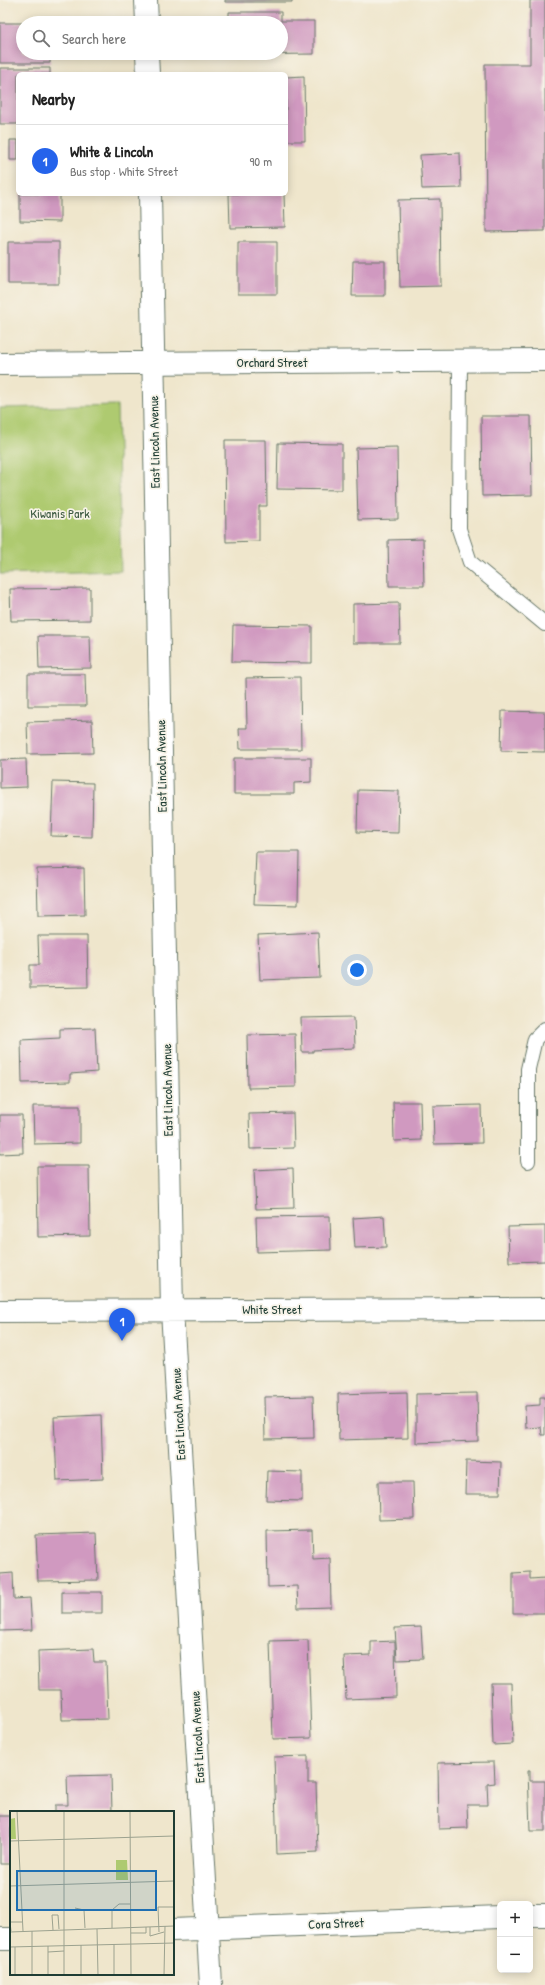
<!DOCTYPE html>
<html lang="en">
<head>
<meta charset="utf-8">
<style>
  :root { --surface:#fff; --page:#f6f6f6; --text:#222; --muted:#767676; --line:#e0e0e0; --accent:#2563eb }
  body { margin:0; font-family:"Patrick Hand",sans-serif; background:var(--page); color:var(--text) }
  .controls { position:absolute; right:12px; bottom:12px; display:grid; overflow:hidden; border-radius:6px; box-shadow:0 2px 10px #0003 }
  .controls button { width:36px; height:36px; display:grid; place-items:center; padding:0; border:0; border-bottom:1px solid var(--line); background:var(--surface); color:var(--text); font:20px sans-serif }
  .you { position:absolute; left:357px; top:970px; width:14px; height:14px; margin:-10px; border:3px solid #fff; border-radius:50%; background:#1a73e8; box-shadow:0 0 0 6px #1a73e833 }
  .badge { display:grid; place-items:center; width:26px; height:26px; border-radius:50%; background:var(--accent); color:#fff; font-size:13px; font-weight:700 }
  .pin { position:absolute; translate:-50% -33px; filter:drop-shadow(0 1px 2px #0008) }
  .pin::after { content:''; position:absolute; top:21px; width:14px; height:12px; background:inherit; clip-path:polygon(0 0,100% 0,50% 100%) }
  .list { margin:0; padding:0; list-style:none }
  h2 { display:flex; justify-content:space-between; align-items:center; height:52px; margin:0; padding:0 16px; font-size:17px }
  h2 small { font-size:13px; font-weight:400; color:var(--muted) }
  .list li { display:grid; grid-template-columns:26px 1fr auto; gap:12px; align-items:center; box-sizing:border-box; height:72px; padding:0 16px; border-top:1px solid var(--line) }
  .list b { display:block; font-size:15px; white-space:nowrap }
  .list p { margin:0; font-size:13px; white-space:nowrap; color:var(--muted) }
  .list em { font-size:13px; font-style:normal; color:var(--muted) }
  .icon { flex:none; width:22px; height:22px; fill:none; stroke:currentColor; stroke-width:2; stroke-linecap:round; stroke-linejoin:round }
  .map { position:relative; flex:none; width:545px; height:1985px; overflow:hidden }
  .search { position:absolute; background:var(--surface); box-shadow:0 2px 10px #0003; left:16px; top:16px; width:272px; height:44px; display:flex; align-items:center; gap:10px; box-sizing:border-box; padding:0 14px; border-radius:22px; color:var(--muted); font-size:15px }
  .panel { position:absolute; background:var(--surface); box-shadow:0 2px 10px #0003; left:16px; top:72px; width:272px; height:124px; border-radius:6px }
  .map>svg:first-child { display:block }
</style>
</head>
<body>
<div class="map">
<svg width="545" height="1985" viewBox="0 0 545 1985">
  <rect width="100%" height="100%" fill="#f7f3e8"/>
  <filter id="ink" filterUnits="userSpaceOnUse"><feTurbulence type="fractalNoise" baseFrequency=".025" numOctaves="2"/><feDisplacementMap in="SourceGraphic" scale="8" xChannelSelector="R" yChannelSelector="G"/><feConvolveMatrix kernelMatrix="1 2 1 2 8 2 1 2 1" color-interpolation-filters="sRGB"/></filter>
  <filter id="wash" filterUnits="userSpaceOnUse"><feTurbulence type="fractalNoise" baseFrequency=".012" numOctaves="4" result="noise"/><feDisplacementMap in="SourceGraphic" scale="16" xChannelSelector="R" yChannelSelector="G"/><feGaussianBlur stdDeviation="0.9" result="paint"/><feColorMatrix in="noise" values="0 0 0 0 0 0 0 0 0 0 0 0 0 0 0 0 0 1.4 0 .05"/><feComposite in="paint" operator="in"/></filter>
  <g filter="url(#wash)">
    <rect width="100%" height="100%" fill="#efe6cc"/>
    <path fill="#aeca70" stroke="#668452" d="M117,405L121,571L0,574V408Z"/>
    <g id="blocks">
      <path fill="#d099c0" d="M225,0H292V2H225Z
        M530,0H545V231L486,232L485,64H530Z
        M229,12H281V21H314V54L229,55V53H281V23H229Z
        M0,23H23V53H50V63H0Z
        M0,68H50V74H18V124H0Z
        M304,76L305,141H286V77Z
        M10,140H18V160H10Z
        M460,153L461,188L422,189L420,155Z
        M20,194H60V222L20,221Z
        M229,194H284L285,227L230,228Z
        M440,199L441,286L400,287L398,200Z
        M8,242H59V284H8Z
        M238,242H277V294H238Z
        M353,261H385V296H352Z
        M481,416H531L532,495L482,496Z
        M225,440H266L267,506H259V541L226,542Z
        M278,443L342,444V490L277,489Z
        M397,447L398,519L358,520L356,448Z
        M423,539L424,586H389L388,540Z
        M90,588V620L11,621L10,589Z
        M399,603L400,643H353V604Z
        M233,625L312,626V663L232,662Z
        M38,636H90L91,668L39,669Z
        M28,674H85L86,706H28Z
        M300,677L301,749H240L239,728H247L246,678Z
        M502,711L545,712V752L501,751Z
        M92,720L93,753L28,754L27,722Z
        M234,758H311V782L294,783V794H234Z
        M26,759L27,787L0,788V760Z
        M53,782L93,783L92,837L51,836Z
        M358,790L399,791L398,833L357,832Z
        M256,852H299L298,905L254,904Z
        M84,868L85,915L38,916L37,869Z
        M318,932L320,978L260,980L258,935Z
        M38,936H87L88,987L30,988V965H39Z
        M354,1017L355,1048L313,1050V1052H302L301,1018Z
        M95,1028L97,1072L70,1074V1082L22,1083L21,1040L60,1038V1029Z
        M295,1034L296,1087L248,1088L247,1035Z
        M393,1102H420L421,1140L394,1141Z
        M481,1105L482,1143L434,1144L433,1106Z
        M33,1106H80V1143L34,1144Z
        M293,1113L294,1148L250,1149L249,1114Z
        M0,1115H22L23,1153L0,1154Z
        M37,1166H89L90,1236L38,1237Z
        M293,1168L294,1208L256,1209L254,1170Z
        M330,1216L331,1250L257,1252L256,1217Z
        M384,1216L386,1247L355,1248L353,1218Z
        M545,1226V1261L509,1262L508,1227Z
        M407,1392L408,1438L339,1440L338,1394Z
        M477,1393L478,1441L416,1443V1394Z
        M313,1396L314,1438L265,1439L264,1397Z
        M540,1397H545V1435H542L541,1427L526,1428L525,1406L540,1405Z
        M101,1415L103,1479L57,1481L54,1417Z
        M466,1461L501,1462L500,1494H465Z
        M267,1471L302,1472V1501L266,1500Z
        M378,1482H413L414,1519L379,1520Z
        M312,1530L313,1559L330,1558L331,1607L298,1608L297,1586L268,1587L267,1531Z
        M96,1533L98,1580L38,1581L36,1535Z
        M530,1572V1579L545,1578V1613H513V1573Z
        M13,1573L14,1599L30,1598L32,1630L0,1631V1574Z
        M62,1592H102V1613H62Z
        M421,1627L423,1659L397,1660L395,1628Z
        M308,1640L311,1738L273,1739L270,1641Z
        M395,1641L396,1697L346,1699L344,1656L371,1655V1642Z
        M93,1649L94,1662H106L108,1719L62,1720L61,1690H39L38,1651Z
        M491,1683H511L513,1744L493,1745Z
        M308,1756V1783H316L318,1852L277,1854L274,1757Z
        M494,1762L495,1783L487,1784L488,1805H467L468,1828L439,1829L438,1763Z
        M528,1770H530V1781H545V1831H530Z
        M111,1775L112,1812H55V1805H68L67,1776Z
        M0,1816H11V1864H0Z"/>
    </g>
  </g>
  <g filter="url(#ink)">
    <use href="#blocks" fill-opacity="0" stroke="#687869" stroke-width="1"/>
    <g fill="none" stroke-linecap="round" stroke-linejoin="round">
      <g stroke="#687869" stroke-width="16">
        <path id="lane" d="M460,361L459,529L470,562L545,624
          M528,1161V1069L535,1039L545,1029"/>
      </g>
      <g stroke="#687869" stroke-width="24">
        <path id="street" d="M146,0L147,23
          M147,53L148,74
          M150,194L172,1310L211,1985
          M0,364L545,360
          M0,1311L545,1309
          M530,1915H545
          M173,1930L500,1917
          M0,1939H11"/>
      </g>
      <use href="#lane" stroke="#fff" stroke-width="14"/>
      <use href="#street" stroke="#fff" stroke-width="22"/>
    </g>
  </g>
  <g text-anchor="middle" stroke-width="3.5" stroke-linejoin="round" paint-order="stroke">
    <g font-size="13" fill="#1f3d34" stroke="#f7f3e8">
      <text x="272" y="367">Orchard Street</text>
      <text transform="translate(154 442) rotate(-91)" y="5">East Lincoln Avenue</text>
      <text transform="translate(161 766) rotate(-91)" y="5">East Lincoln Avenue</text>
      <text transform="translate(167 1090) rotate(-91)" y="5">East Lincoln Avenue</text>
      <text x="272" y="1314">White Street</text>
      <text transform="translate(178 1414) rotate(-93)" y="5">East Lincoln Avenue</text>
      <text transform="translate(197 1737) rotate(-93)" y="5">East Lincoln Avenue</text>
      <text transform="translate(336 1923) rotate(-2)" y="5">Cora Street</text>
    </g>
    <g font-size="13" fill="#3c5940" stroke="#f7f3e8">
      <text x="60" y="518">Kiwanis Park</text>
    </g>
  </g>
  <g transform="translate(10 1811)">
    <rect width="164" height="164" fill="#efe6cc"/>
    <path d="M5,7L6,28H0V8ZM106,49H117L118,69H106Z" fill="#aeca70"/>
    <path fill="none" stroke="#9ca28f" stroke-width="1" d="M7,0L13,120M54,0V164M120,0L121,164M0,30L164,25M0,75L164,70M65,97L74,99L75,117M140,116V125L154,121M102,117V99L109,93H121M87,118L88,164M43,119L42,104H48L49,118M1,120L0,111H12M0,121L164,115M149,121L148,96H164M121,122H136V116M104,133V164M71,134V164M0,136L164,132M38,141L54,140M5,164V136M22,164V120M38,164V135M154,164L155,115"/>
    <path fill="#1f6fb2" fill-opacity="0.15" stroke="#1f6fb2" stroke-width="2" d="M7,60H146V99H7Z"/>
    <rect width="164" height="164" fill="none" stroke="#1f3d34" stroke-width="2"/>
  </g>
</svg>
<div class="controls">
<button>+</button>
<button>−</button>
</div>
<div class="you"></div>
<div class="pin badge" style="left:122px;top:1341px">1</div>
<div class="search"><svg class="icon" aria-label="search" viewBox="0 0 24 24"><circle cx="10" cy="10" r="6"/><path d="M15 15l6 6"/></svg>Search here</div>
<section class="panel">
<h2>Nearby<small></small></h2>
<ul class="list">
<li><span class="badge">1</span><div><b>White &amp; Lincoln</b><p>Bus stop · White Street</p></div><em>90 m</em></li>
</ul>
</section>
</div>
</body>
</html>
